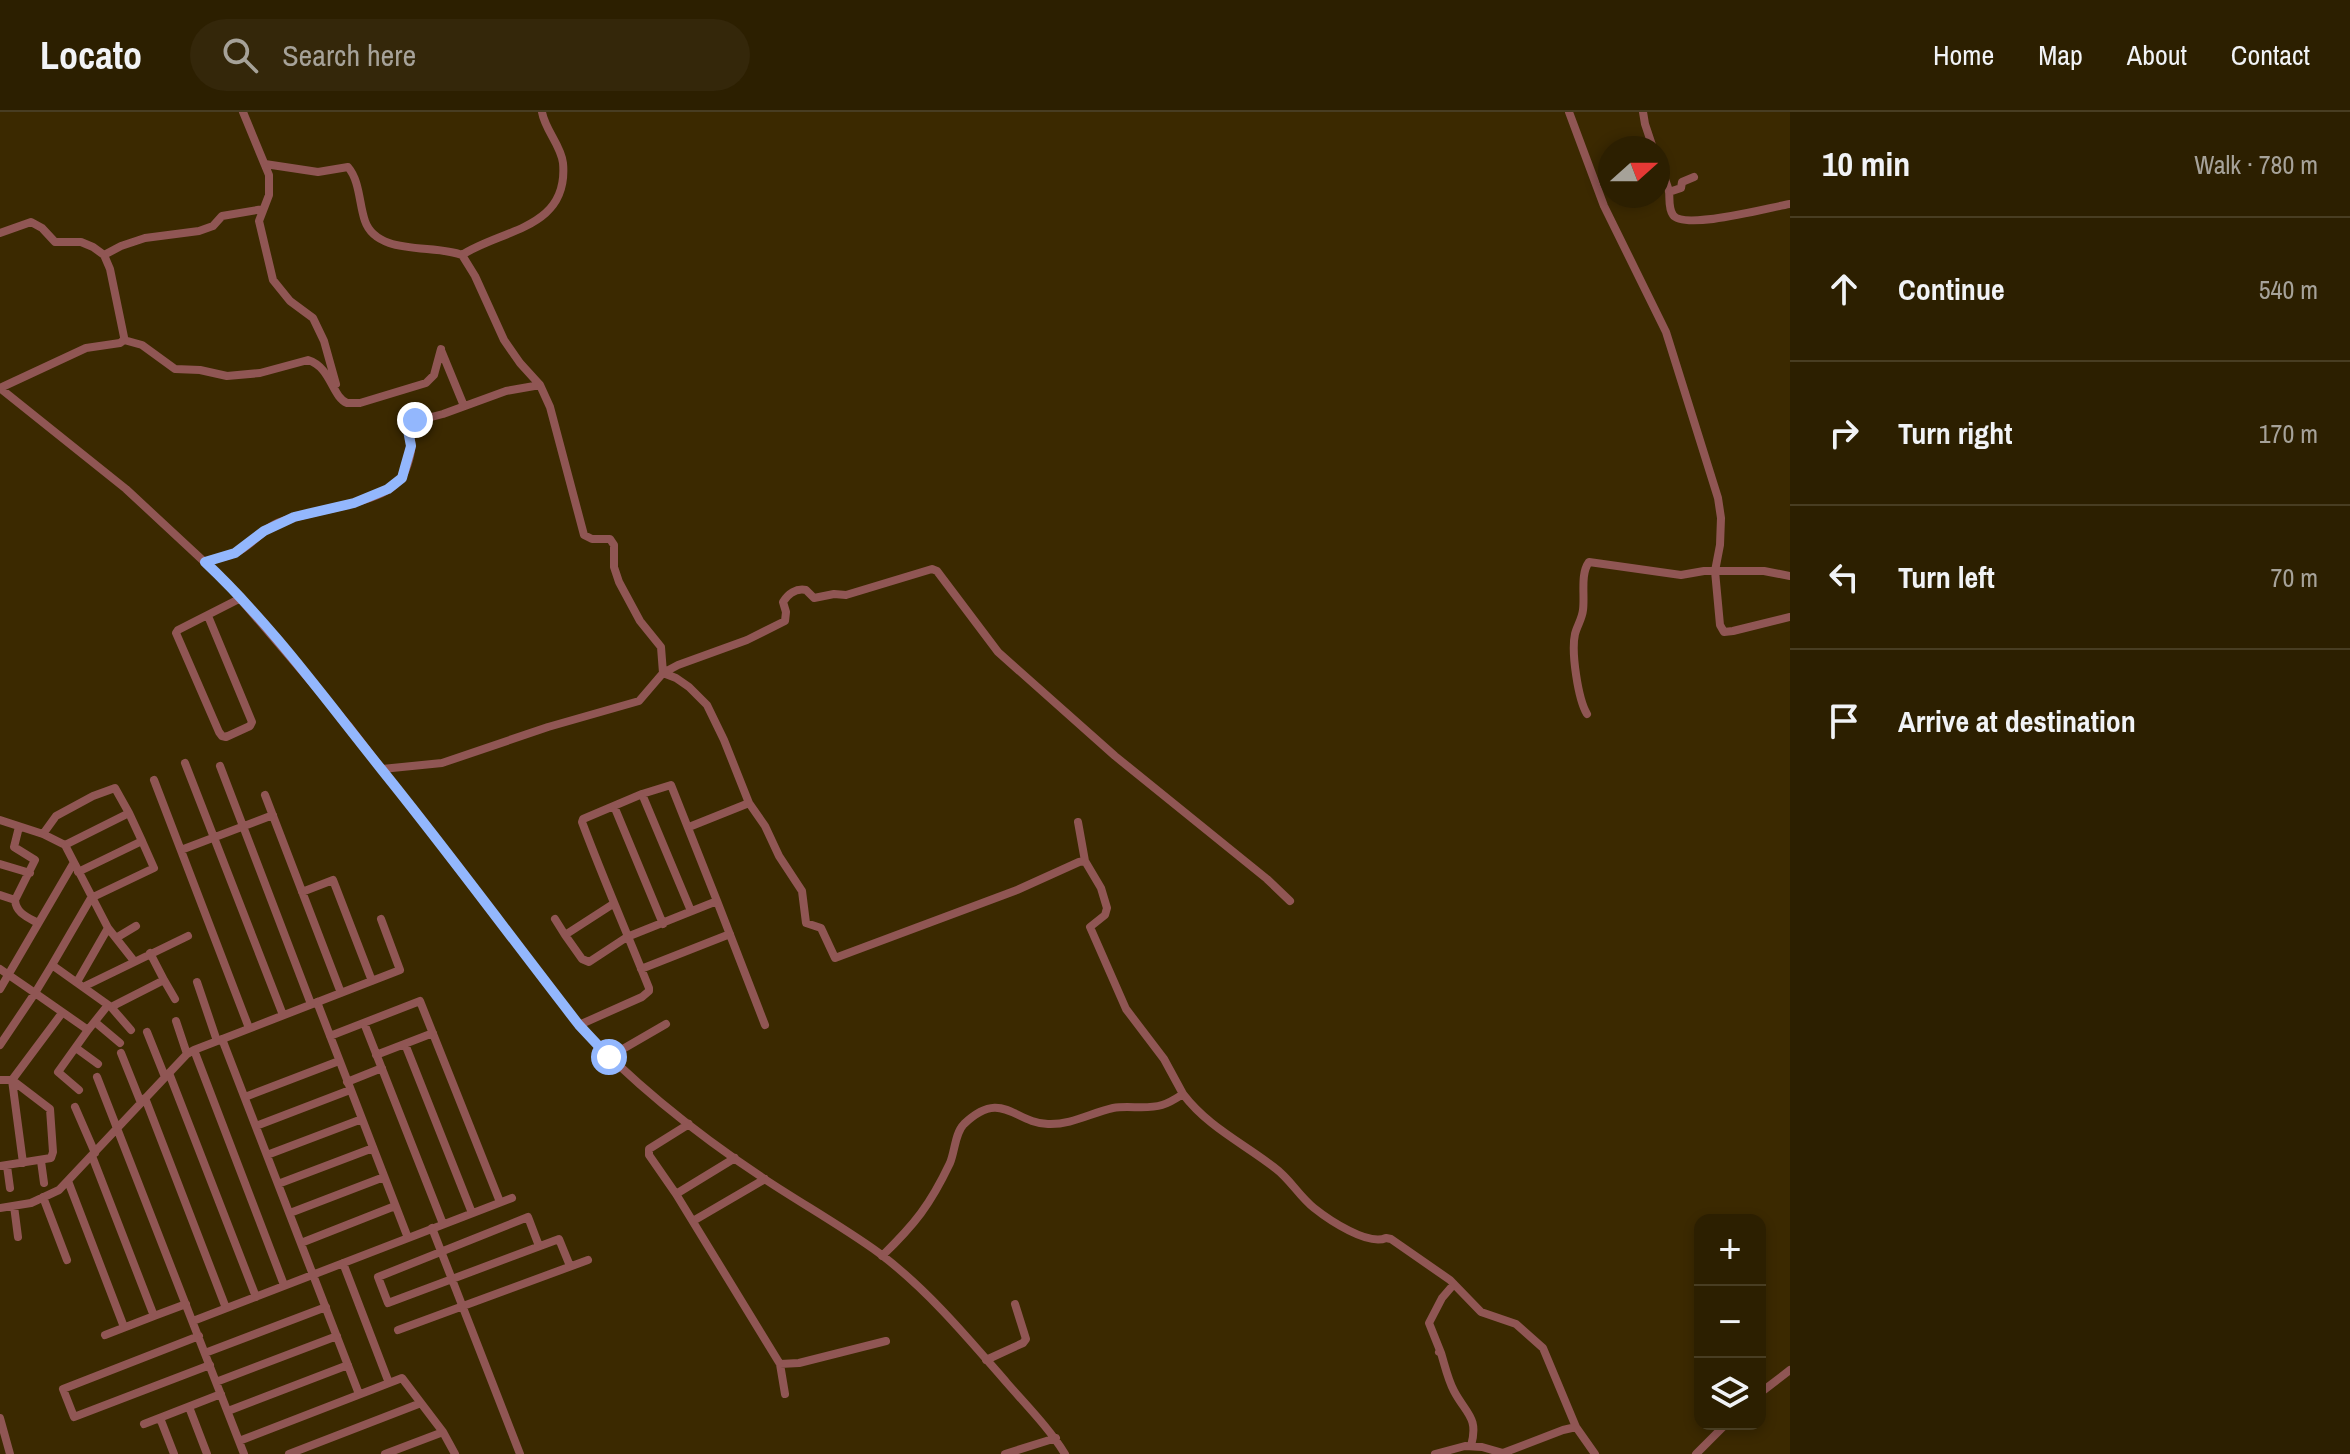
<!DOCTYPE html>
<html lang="en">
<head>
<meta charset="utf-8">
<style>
  :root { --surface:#2c1f00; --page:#34270a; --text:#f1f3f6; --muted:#a6a299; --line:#483d22 }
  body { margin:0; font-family:"Archivo Narrow",sans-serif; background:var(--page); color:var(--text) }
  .controls { position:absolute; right:24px; bottom:24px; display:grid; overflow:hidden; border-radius:16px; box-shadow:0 4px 12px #0003 }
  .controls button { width:72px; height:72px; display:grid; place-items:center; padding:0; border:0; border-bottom:2px solid var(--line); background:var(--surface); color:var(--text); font:40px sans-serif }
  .compass { position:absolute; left:1598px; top:24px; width:72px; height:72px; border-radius:50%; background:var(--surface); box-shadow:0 4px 12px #0003; rotate:69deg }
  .stop { position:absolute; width:24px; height:24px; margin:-18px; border:6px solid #93b7fd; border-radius:50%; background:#fff }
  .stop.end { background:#93b7fd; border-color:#fff; box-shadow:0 2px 8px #0008 }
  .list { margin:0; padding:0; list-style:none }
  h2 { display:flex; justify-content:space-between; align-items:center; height:104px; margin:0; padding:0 32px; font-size:34px }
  h2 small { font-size:26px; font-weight:400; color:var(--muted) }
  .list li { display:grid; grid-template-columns:52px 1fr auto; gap:24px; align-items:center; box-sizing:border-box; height:144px; padding:0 32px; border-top:2px solid var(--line) }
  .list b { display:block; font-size:30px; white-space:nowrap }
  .list em { font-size:26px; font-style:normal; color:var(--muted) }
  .icon { flex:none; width:44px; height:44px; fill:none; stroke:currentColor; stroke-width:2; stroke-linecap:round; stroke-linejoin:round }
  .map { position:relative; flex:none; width:1790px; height:1342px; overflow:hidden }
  header { display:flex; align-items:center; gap:48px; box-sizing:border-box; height:112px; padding:0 40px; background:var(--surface); border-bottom:2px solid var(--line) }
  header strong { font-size:38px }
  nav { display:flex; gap:44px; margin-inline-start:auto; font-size:28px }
  .search { width:560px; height:72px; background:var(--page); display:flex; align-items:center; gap:20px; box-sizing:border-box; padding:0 28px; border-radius:44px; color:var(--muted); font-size:30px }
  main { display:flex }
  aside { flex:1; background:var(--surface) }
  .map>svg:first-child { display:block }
</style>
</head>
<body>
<header>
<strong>Locato</strong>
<div class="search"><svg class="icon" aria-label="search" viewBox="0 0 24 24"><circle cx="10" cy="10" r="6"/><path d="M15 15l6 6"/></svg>Search here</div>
<nav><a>Home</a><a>Map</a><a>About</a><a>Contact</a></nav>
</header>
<main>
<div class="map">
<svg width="1790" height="1342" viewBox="0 0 1790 1342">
  <rect width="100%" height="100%" fill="#3b2900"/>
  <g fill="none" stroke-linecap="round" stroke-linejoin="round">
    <path stroke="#905654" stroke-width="8" d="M243,0L269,63V83L259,109L273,168L290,189L313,206L324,229L336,272
      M1569,0L1604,94L1666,220L1718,386L1721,406L1720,433L1715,459L1720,513L1724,520L1733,519L1790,505
      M1643,0L1645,12L1653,36
      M1658,49C1662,58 1666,69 1669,79C1670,86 1668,96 1673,103C1684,119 1771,95 1790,92
      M265,52L318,60L348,55C360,69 359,92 365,109C377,144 434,132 462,143L475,164L504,228L520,251L540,273L550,295L584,423L592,427H610L614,433V455L619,470L640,509L661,535L663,561
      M1669,80L1681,76L1682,70L1694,65
      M0,121L31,110L42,116L55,130H81L93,135L104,143L110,157L124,225V228L120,231L86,236L0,276
      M104,143L121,134L145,126L199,119L213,114L222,104L263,97
      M462,143C502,117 569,117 563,51C561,33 545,18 542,0
      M124,228L142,233L175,257L200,258L227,264L260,261L308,248C331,255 332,285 347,291C348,291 359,291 360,291L426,271L434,263L441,237
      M441,238L464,294
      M0,276L126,377L225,469L348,613L579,913C634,973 698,1023 766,1068C804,1093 843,1115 879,1141C927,1177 968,1226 1007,1271C1027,1294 1049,1316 1065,1342
      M205,450C214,447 226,445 235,441C250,435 260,420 275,412C305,398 386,393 402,365C407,357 413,338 411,329C410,321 406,319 408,311L443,302L506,279L540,273
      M208,504L252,610L250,614L226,625L222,624L219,620L176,521L178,518L241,486
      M663,561L676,566L689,575L707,593L724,628L749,691L765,714L779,744L802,779L806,811L821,816L835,846L1017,778L1079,750L1085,749
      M1587,602C1578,587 1571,540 1575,522C1577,514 1582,507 1583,498C1585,483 1580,462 1589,450L1681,463L1704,459H1764L1790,464
      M185,651L283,903
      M220,654L311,892
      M382,657L442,651L548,615L639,589L663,561L678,553L747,528L785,509L786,500L783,490C788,482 796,476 806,478L814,486L834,482L846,483L932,457L937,459L998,540L1115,644L1267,767L1290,789
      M154,668L249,916
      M642,682L691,799
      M265,683L341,881
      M614,694L663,812
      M0,708L43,722L65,733L108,816L134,849
      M1078,710L1085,749L1101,776L1107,796L1105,803L1090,815L1126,897L1164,947L1183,982
      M19,715L14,735L35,748L15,788C16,801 27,805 38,811
      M689,715L749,691
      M43,722L56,704L93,684L115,676L129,701L65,733
      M181,738L273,703
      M0,752L30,761
      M78,760L142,729L129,701
      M302,780L333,768L372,869
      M0,783L15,788
      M717,789L765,913
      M555,807L565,823L613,792
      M565,823L582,847L589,850L627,825L717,789L671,673L642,682L583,707L582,710C603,766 627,821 649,876V879L642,885L579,913
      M116,826L136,814
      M52,853L91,786L154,756L142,729
      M0,857L35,881L52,853L111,895L164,868L150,841
      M641,857L730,822
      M164,868L175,887
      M77,870L108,816
      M197,870L217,929
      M83,875L188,824
      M0,877L73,752
      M317,890L408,1126
      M111,895L131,918
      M176,909L187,942
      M95,910L120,931
      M364,911L443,1112
      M147,920L165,965
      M330,924L420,889L500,1090
      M222,927L359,1282
      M405,932L472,1101
      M0,933L35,881L88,918L108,893
      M76,936L98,952
      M194,938L284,1173
      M121,941L141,991
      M376,943L433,921
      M609,945L666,912
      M169,961L256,1185
      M97,965L244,1342
      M0,968H12L50,997L53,1040L51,1046L0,1054
      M347,970L382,956
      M79,978L58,960L88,918
      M245,985L339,949
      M145,986L226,1196
      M75,995L95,1041
      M689,1012L649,1037V1043L676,1082L780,1252L799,1251L886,1229
      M256,1014L350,978
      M267,1043L362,1007
      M92,1044L154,1204L186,1192
      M41,1049L44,1071
      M23,1051L12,968L62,901
      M7,1054L10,1076
      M68,1069L124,1215
      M278,1072L373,1036
      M676,1082L735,1046
      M43,1085L67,1148
      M14,1094L18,1125
      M0,1096L31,1091L59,1078L187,942L194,938L400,858L381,807
      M290,1101L384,1065
      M693,1109L765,1067
      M432,1116L520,1342
      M301,1131L395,1094
      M539,1134L528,1105L378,1165L388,1191L559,1127L570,1154
      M882,1144C915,1112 930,1093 950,1051C955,1039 955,1021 964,1012C1002,976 1014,1011 1048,1012C1071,1013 1091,1001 1113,996C1129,993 1146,998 1162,993C1169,991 1177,986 1183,982C1208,1015 1243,1031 1275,1056C1290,1067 1299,1084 1314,1096C1329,1108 1368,1134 1386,1126L1391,1127L1450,1168L1481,1200L1516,1212L1543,1236L1576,1315L1595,1342
      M343,1151L389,1271
      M193,1209L512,1086
      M398,1218L588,1148
      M105,1223L154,1204
      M199,1224L63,1277L74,1305L210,1253
      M1439,1240L1441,1241C1445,1254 1448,1268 1454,1279C1466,1302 1479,1305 1471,1334
      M205,1241L326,1195
      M1441,1241L1429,1211L1442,1186L1454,1172
      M986,1248L1023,1231L1026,1227L1015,1192
      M780,1252L785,1282
      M216,1270L337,1224
      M1760,1281L1790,1258
      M189,1295L207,1342
      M228,1299L348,1253
      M0,1306L10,1342
      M160,1306L174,1342
      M144,1312L221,1282
      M239,1329L402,1266L443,1320L455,1342
      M289,1342L421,1291
      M385,1342L443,1320
      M1005,1342L1056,1326
      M1435,1342L1465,1334L1482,1335L1503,1341L1563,1318L1576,1315
      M1696,1342L1726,1312"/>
  </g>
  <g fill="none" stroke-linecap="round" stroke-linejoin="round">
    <path stroke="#93b7fd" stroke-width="10" d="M415,308L407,313L411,334L405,355L402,366L388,377L354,391L294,405L264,419L235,441L205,450C271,512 325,587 382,658C449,741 513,828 579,913L609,945"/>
  </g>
</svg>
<div class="controls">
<button>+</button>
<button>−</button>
<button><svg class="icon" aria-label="layers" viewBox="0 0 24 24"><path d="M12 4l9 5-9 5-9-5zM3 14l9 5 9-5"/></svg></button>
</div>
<svg class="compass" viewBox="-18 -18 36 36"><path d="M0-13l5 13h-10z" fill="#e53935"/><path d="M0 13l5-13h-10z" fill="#a6a299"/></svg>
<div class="stop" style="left:609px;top:945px"></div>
<div class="stop end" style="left:415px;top:308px"></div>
</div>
<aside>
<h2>10 min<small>Walk · 780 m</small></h2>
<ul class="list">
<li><svg class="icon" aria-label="ahead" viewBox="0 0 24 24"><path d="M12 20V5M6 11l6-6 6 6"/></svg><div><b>Continue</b></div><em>540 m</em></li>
<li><svg class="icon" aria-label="right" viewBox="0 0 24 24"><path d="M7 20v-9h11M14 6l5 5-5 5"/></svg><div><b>Turn right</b></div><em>170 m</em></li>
<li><svg class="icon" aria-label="left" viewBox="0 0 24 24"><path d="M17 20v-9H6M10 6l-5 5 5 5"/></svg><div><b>Turn left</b></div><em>70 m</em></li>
<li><svg class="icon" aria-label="arrive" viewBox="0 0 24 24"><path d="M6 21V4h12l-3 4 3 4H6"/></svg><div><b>Arrive at destination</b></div></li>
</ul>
</aside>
</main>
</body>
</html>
